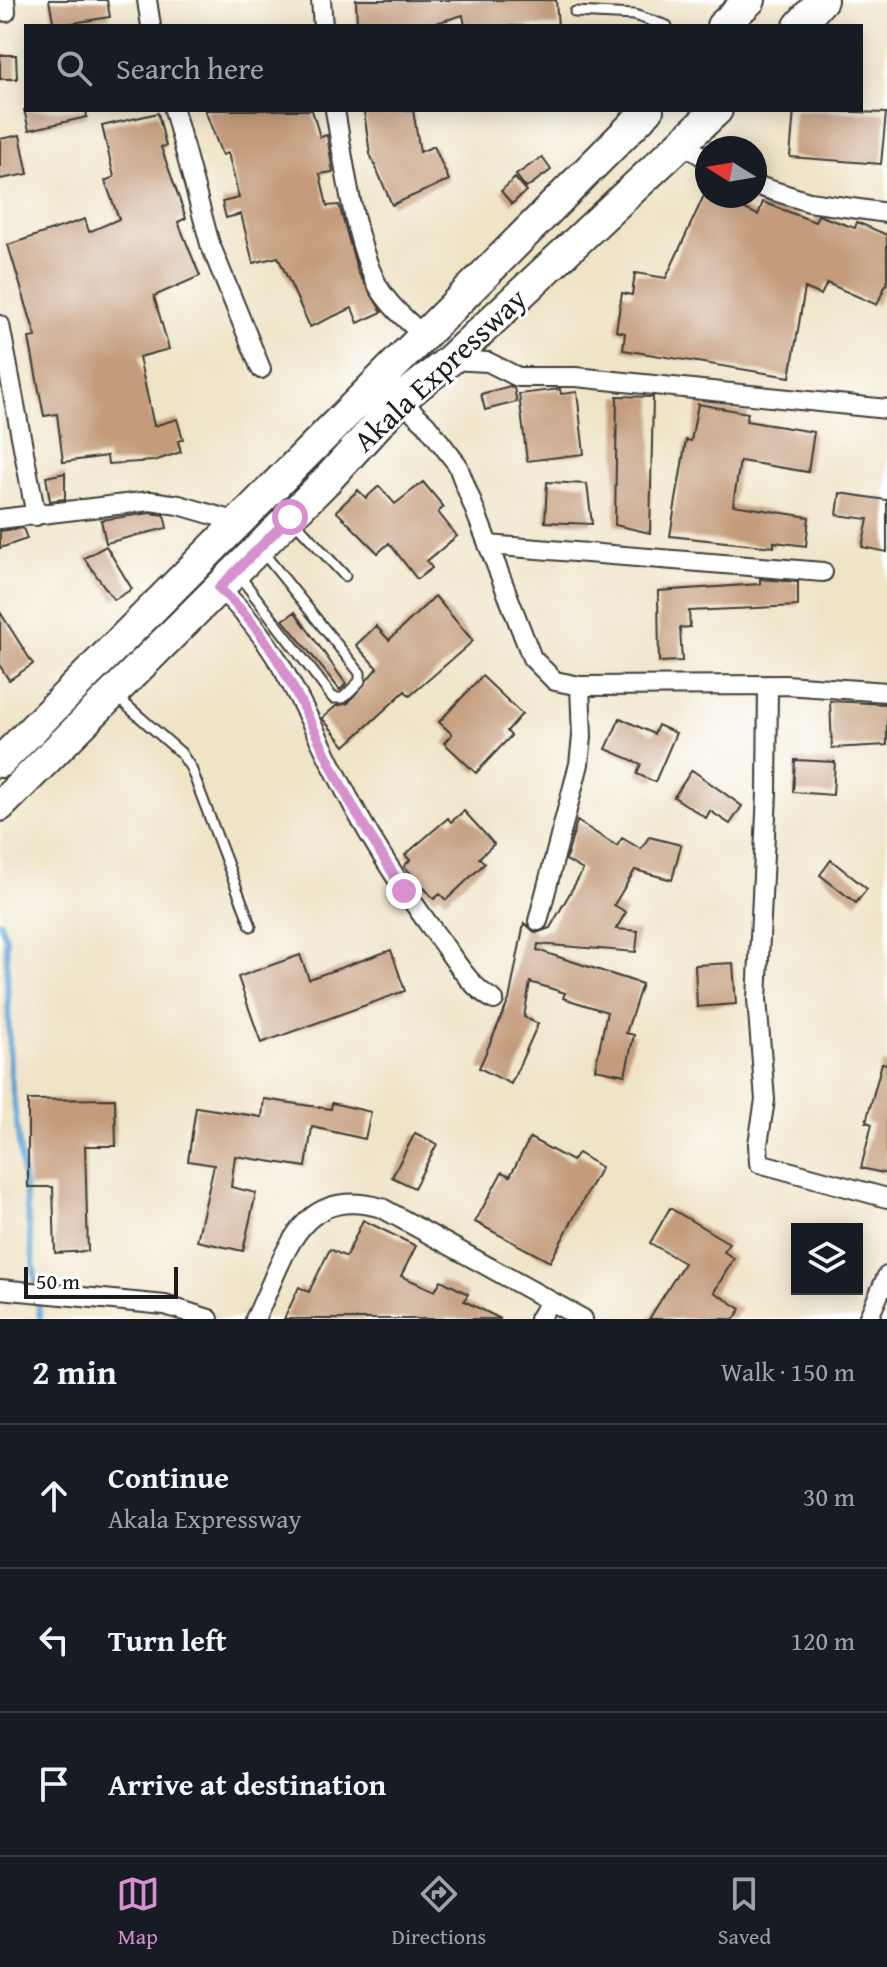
<!DOCTYPE html>
<html lang="en">
<head>
<meta charset="utf-8">
<style>
  :root { --surface:#171b24; --page:#20242c; --text:#f1f3f6; --muted:#9ea1a6; --line:#363941; --accent:#d690ce }
  body { margin:0; font-family:"Gentium Book Plus",serif; background:var(--page); color:var(--text) }
  .controls { position:absolute; right:24px; bottom:24px; display:grid; overflow:hidden; border-radius:0px; box-shadow:0 4px 20px #0003 }
  .controls button { width:72px; height:72px; display:grid; place-items:center; padding:0; border:0; border-bottom:2px solid var(--line); background:var(--surface); color:var(--text); font:40px sans-serif }
  .compass { position:absolute; left:695px; top:136px; width:72px; height:72px; border-radius:50%; background:var(--surface); box-shadow:0 4px 20px #0003; rotate:281deg }
  .scale { position:absolute; left:24px; bottom:20px; width:154px; box-sizing:border-box; padding-left:8px; border:4px solid #1c1c1c; border-top:0; font-size:22px; line-height:28px; white-space:nowrap; color:#1c1c1c; -webkit-text-stroke:6px #fff; paint-order:stroke }
  .stop { position:absolute; width:24px; height:24px; margin:-18px; border:6px solid #d690ce; border-radius:50%; background:#fff }
  .stop.end { background:#d690ce; border-color:#fff; box-shadow:0 2px 8px #0008 }
  .list { margin:0; padding:0; list-style:none }
  h2 { display:flex; justify-content:space-between; align-items:center; height:104px; margin:0; padding:0 32px; font-size:34px }
  h2 small { font-size:26px; font-weight:400; color:var(--muted) }
  .list li { display:grid; grid-template-columns:52px 1fr auto; gap:24px; align-items:center; box-sizing:border-box; height:144px; padding:0 32px; border-top:2px solid var(--line) }
  .list b { display:block; font-size:30px; white-space:nowrap }
  .list p { margin:0; font-size:26px; white-space:nowrap; color:var(--muted) }
  .list em { font-size:26px; font-style:normal; color:var(--muted) }
  .icon { flex:none; width:44px; height:44px; fill:none; stroke:currentColor; stroke-width:2; stroke-linecap:round; stroke-linejoin:round }
  .map { position:relative; flex:none; width:887px; height:1319px; overflow:hidden }
  .search { position:absolute; background:var(--surface); box-shadow:0 4px 20px #0003; left:24px; right:24px; top:24px; height:88px; display:flex; align-items:center; gap:20px; box-sizing:border-box; padding:0 28px; border-radius:0px; color:var(--muted); font-size:30px }
  .sheet { height:536px; background:var(--surface) }
  nav { display:flex; justify-content:space-around; align-items:center; box-sizing:border-box; height:112px; border-top:2px solid var(--line); background:var(--surface); font-size:22px; color:var(--muted) }
  nav a { display:grid; justify-items:center; gap:4px }
  nav .on { color:var(--accent) }
  .map>svg:first-child { display:block }
</style>
</head>
<body>
<div class="map">
<svg width="887" height="1319" viewBox="0 0 887 1319">
  <rect width="100%" height="100%" fill="#fff"/>
  <filter id="ink" filterUnits="userSpaceOnUse"><feTurbulence type="fractalNoise" baseFrequency=".0125" numOctaves="2"/><feDisplacementMap in="SourceGraphic" scale="16" xChannelSelector="R" yChannelSelector="G"/><feConvolveMatrix kernelMatrix="1 2 1 2 8 2 1 2 1" color-interpolation-filters="sRGB"/></filter>
  <filter id="wash" filterUnits="userSpaceOnUse"><feTurbulence type="fractalNoise" baseFrequency=".006" numOctaves="4" result="noise"/><feDisplacementMap in="SourceGraphic" scale="32" xChannelSelector="R" yChannelSelector="G"/><feGaussianBlur stdDeviation="1.8" result="paint"/><feColorMatrix in="noise" values="0 0 0 0 0 0 0 0 0 0 0 0 0 0 0 0 0 1.4 0 .05"/><feComposite in="paint" operator="in"/></filter>
  <g filter="url(#wash)">
    <rect width="100%" height="100%" fill="#f0e4c7"/>
    <g fill="none" stroke-linecap="round" stroke-linejoin="round">
      <path stroke="#5da4d3" stroke-width="6" d="M0,922L6,938L10,1068L40,1319"/>
    </g>
    <g id="blocks">
      <path fill="#c49c7c" d="M49,0H107L110,17L54,26Z
        M356,0H556L558,26H465L463,15L426,26H357Z
        M0,55H16L17,79H0Z
        M24,110H86L87,117L29,130Z
        M205,110H312L320,137L327,135L333,172L320,174L327,206L339,205L358,272L382,312L358,323L352,308L310,327L278,257L253,263L241,214L226,218L222,202L239,198L228,153L222,155Z
        M380,110H413L420,152L434,146L449,180L392,205L370,154L364,112Z
        M794,110L886,113L881,164L790,157Z
        M158,113L166,146L161,147L186,218L178,222L200,276L154,296L169,349L139,357L154,426L177,419L183,439L178,441L181,452L154,461L108,464L107,456L63,462L57,414L44,416L29,338L36,337L8,245L85,219L89,232L119,219L105,181L114,177L102,126Z
        M20,135L28,174L0,179V139Z
        M542,157L551,170L526,188L516,175Z
        M515,178L526,191L512,204L501,191Z
        M706,191L707,196H716L758,215L763,202L815,222L818,215L855,228L857,222L887,235V282L877,305L827,283L821,295L805,288L790,377L623,350L625,333L616,331L622,293L632,295L635,273L666,278Z
        M510,386L514,388L517,402L485,410L481,394Z
        M560,389L561,394L577,392L584,454L527,461L519,394Z
        M617,396L653,397L650,533L615,525Z
        M698,404L748,413L746,421L814,432L808,472L740,461L733,505L809,517L806,546L774,542V547L670,536L686,440L691,441Z
        M65,473V499L50,501L46,477Z
        M423,482L444,507L438,512L457,536L427,561L432,568L417,579L389,543L378,553L336,511L358,490L366,498L379,486L395,504Z
        M547,482L587,484L592,524L545,522Z
        M840,493L887,500V552L862,547L868,519L837,515Z
        M150,513L164,515L167,528L106,543L101,520Z
        M23,528L27,539L0,548V531Z
        M106,546L132,589L114,600L84,558Z
        M760,579L798,582V606L689,611L690,627L680,628L682,661L659,662L658,591L760,584Z
        M435,596L473,641L410,696L405,691L345,746L322,718L336,706L348,703L377,668L356,645L376,626L389,640Z
        M0,612L33,664L9,680L0,666Z
        M295,612L346,684L340,690L283,620Z
        M482,676L522,714L507,731L511,736L476,773L444,743L452,734L439,722Z
        M830,701L887,704V745L832,748Z
        M620,718L654,734L658,725L676,733L655,782L637,774L641,764L606,749Z
        M795,760L835,762L833,795L793,792Z
        M692,770L742,806L730,824L710,811L706,818L674,797Z
        M464,811L494,844L479,858L485,863L460,887L446,900L440,894L434,899L404,866L410,860L405,855L448,818L451,822Z
        M577,821L617,846L622,838L641,849L649,837L681,845L672,880L635,870L614,905L626,912L616,929L638,931L636,952L538,944L537,950L642,984L626,1033L634,1035L625,1075L595,1069L607,1012L563,998L565,993L530,982L524,1017L538,1024L511,1084L479,1068L509,1000L524,923L536,933L550,928L583,870L566,860Z
        M831,860L867,889L856,903L820,875Z
        M391,950L405,991L261,1043L238,977L300,955L309,979Z
        M733,963L736,1004L697,1007L695,965Z
        M882,1063L887,1064V1174L861,1168L872,1124L866,1122Z
        M115,1099L116,1146H85L88,1251L55,1253L53,1187H28V1100Z
        M264,1099L331,1109L332,1103L371,1112L365,1139L312,1127L306,1167L235,1156L231,1187L256,1193L243,1251L197,1241L214,1165L188,1161L196,1107L262,1117Z
        M415,1133L437,1144L414,1188L392,1177Z
        M530,1138L572,1161L578,1153L601,1167L550,1262L475,1222L502,1172L510,1176Z
        M670,1208L729,1243L724,1252L734,1258L714,1292L741,1309L734,1319H649L684,1263L650,1243Z
        M363,1220L416,1246L401,1276L435,1291L441,1280L468,1294L464,1301L501,1319H284L299,1287L309,1292L330,1249L346,1257Z"/>
    </g>
  </g>
  <g filter="url(#ink)">
    <use href="#blocks" fill-opacity="0" stroke="#3c3a36" stroke-width="2"/>
    <g fill="none" stroke-linecap="round" stroke-linejoin="round">
      <g stroke="#3c3a36" stroke-width="13">
        <path id="lane" d="M575,12L634,15L667,26
          M293,520L345,576
          M238,574L333,698H343L360,681V673L261,550
          M117,697L181,753L191,768L251,926"/>
      </g>
      <g stroke="#3c3a36" stroke-width="22">
        <path id="street" d="M5,0L6,12
          M147,0L151,26
          M321,0L323,26
          M174,110L210,244L261,369
          M335,110C344,161 354,242 378,286C389,306 409,322 425,337
          M681,143L707,159
          M755,185L809,202L887,213
          M0,325L36,516
          M450,360L488,362L518,377H576L887,409
          M400,400L426,424L457,464L532,658L555,681L580,686L785,685L887,692
          M0,519L150,501L179,505L241,523
          M488,545L823,572
          M219,588C279,643 302,707 338,777C366,834 400,886 438,937C455,960 469,986 494,1000
          M768,685L767,793L757,999L765,1100L758,1144L759,1163L887,1198
          M538,921L579,764L582,737L580,686
          M0,1289L165,1305L209,1319
          M255,1319C286,1257 297,1184 382,1208L583,1319
          M539,1319L550,1301
          M868,1319L887,1276"/>
      </g>
      <g stroke="#3c3a36" stroke-width="34">
        <path id="primary" d="M722,26L750,0
          M799,26L822,0
          M0,762L648,110
          M0,806L327,480L400,400L450,360L717,110"/>
      </g>
      <use href="#lane" stroke="#fff" stroke-width="9"/>
      <use href="#street" stroke="#fff" stroke-width="18"/>
      <use href="#primary" stroke="#fff" stroke-width="30"/>
    </g>
  </g>
  <g fill="none" stroke-linecap="round" stroke-linejoin="round" filter="url(#ink)">
    <path stroke="#d690ce" stroke-width="10" d="M290,517L219,588C280,643 302,708 338,779C358,818 381,854 404,891"/>
  </g>
  <g text-anchor="middle" stroke-width="6" stroke-linejoin="round" paint-order="stroke">
    <g font-size="30" fill="#1c1c1c" stroke="#fff">
      <text transform="translate(440 370) rotate(-43)" y="10">Akala Expressway</text>
    </g>
  </g>
</svg>
<div class="controls">
<button><svg class="icon" aria-label="layers" viewBox="0 0 24 24"><path d="M12 4l9 5-9 5-9-5zM3 14l9 5 9-5"/></svg></button>
</div>
<svg class="compass" viewBox="-18 -18 36 36"><path d="M0-13l5 13h-10z" fill="#e53935"/><path d="M0 13l5-13h-10z" fill="#9ea1a6"/></svg>
<div class="scale">50 m</div>
<div class="stop" style="left:290px;top:517px"></div>
<div class="stop end" style="left:404px;top:891px"></div>
<div class="search"><svg class="icon" aria-label="search" viewBox="0 0 24 24"><circle cx="10" cy="10" r="6"/><path d="M15 15l6 6"/></svg>Search here</div>
</div>
<section class="sheet">
<h2>2 min<small>Walk · 150 m</small></h2>
<ul class="list">
<li><svg class="icon" aria-label="ahead" viewBox="0 0 24 24"><path d="M12 20V5M6 11l6-6 6 6"/></svg><div><b>Continue</b><p>Akala Expressway</p></div><em>30 m</em></li>
<li><svg class="icon" aria-label="left" viewBox="0 0 24 24"><path d="M17 20v-9H6M10 6l-5 5 5 5"/></svg><div><b>Turn left</b></div><em>120 m</em></li>
<li><svg class="icon" aria-label="arrive" viewBox="0 0 24 24"><path d="M6 21V4h12l-3 4 3 4H6"/></svg><div><b>Arrive at destination</b></div></li>
</ul>
</section>
<nav>
<a class="on"><svg class="icon" aria-label="map" viewBox="0 0 24 24"><path d="M3 6l6-2 6 2 6-2v14l-6 2-6-2-6 2zM9 4v14M15 6v14"/></svg>Map</a>
<a><svg class="icon" aria-label="directions" viewBox="0 0 24 24"><path d="M12 3l9 9-9 9-9-9zM9 14v-3h6M13 9l2 2-2 2"/></svg>Directions</a>
<a><svg class="icon" aria-label="saved" viewBox="0 0 24 24"><path d="M7 4h10v16l-5-4-5 4z"/></svg>Saved</a>
</nav>
</body>
</html>
